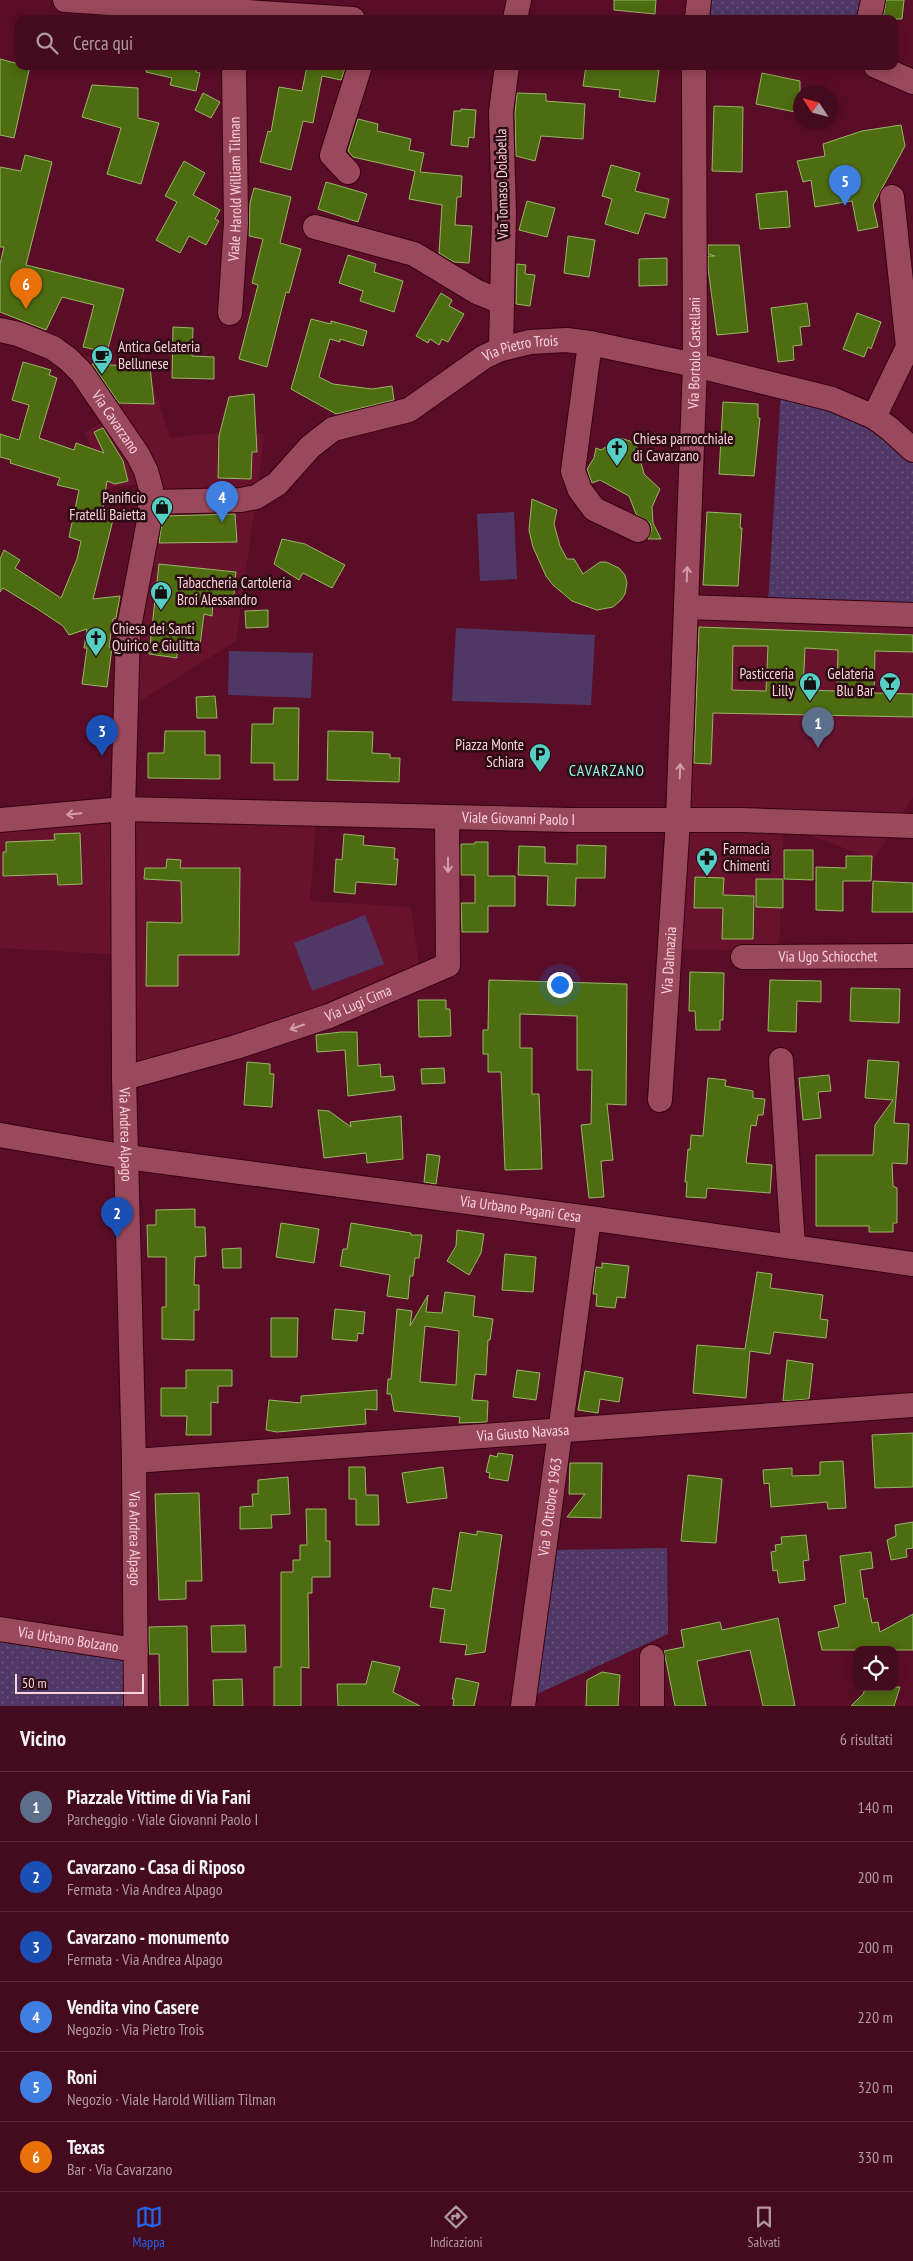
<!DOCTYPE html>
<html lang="it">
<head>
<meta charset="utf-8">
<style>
  :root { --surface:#440a1d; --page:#4b1326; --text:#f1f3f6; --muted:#af9aa4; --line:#5c2b3b; --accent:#2563eb }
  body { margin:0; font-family:"PT Sans Narrow",sans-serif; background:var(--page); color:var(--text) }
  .controls { position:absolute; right:15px; bottom:15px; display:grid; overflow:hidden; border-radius:10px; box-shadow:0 2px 12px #0003 }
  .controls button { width:45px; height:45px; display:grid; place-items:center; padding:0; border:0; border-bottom:1px solid var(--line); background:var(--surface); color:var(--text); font:25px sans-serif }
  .compass { position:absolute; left:793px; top:85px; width:45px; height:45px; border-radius:50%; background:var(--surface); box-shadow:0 2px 12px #0003; rotate:306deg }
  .scale { position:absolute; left:15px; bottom:12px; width:129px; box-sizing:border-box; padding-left:5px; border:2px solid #f9d3d9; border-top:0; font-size:14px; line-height:18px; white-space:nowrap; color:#f9d3d9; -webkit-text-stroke:4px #2c0c14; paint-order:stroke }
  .you { position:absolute; left:559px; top:984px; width:18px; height:18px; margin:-12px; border:4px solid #fff; border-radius:50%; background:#1a73e8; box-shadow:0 0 0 8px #1a73e833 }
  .badge { display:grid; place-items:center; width:32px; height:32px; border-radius:50%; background:var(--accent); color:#fff; font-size:16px; font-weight:700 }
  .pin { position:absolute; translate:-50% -41px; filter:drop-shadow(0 1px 2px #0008) }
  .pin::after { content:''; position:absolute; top:26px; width:18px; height:15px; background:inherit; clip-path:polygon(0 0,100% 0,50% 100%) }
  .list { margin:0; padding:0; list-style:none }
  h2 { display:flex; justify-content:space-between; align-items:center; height:65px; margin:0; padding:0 20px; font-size:21px }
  h2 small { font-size:16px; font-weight:400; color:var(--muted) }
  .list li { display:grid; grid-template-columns:32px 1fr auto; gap:15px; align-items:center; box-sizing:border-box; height:70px; padding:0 20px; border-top:1px solid var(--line) }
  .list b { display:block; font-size:19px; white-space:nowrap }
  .list p { margin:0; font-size:16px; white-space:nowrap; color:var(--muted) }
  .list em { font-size:16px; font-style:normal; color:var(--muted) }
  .icon { flex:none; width:28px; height:28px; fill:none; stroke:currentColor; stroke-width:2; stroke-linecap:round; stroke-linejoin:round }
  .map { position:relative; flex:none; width:913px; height:1706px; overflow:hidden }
  .search { position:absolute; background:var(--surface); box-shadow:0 2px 12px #0003; left:15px; right:15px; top:15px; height:55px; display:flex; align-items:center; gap:12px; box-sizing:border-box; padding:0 18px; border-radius:10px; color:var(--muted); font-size:19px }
  .sheet { height:485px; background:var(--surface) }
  nav { display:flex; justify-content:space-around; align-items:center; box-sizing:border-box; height:70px; border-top:1px solid var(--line); background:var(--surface); font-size:14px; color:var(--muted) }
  nav a { display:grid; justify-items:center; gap:2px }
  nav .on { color:var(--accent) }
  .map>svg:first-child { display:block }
</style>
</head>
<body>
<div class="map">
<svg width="913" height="1706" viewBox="0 0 913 1706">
  <defs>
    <pattern id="grass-dots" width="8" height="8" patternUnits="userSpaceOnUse" patternTransform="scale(1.25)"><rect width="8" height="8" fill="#4f3865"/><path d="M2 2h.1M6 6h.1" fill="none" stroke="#69547a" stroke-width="1.8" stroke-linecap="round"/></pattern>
  </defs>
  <rect width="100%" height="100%" fill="#5a0d27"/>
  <path fill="#68122e" d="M67,355L145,359L170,438L233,431L265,434L236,641L127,709L142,484L104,488L85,432L109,419Z
    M683,603L913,608V797L874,859L784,826L779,951L666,949Z
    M317,808L310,901L411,907L420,973L128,1079L126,955L0,948V818Z"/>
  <path fill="url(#grass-dots)" d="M705,0H864L860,19H702Z
    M781,389L913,446V608L768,603Z
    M667,1548L668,1634L526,1699L550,1550Z
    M0,1624L140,1648V1706H0Z"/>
  <path fill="#4f3865" d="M514,512L517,579L480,581L477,514Z
    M456,628L595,635L591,705L452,701Z
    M229,651L313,653L311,698L228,695Z
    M365,915L384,964L312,991L294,943Z"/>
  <path fill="#4e6c10" stroke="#97b769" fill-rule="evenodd" d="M614,0H656L655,14L614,10Z
    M886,0H904L902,19H883Z
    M0,59L19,64V66H30L14,138L0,135Z
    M147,66H197L196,72L200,73L196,91L170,85L172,78L146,72Z
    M307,66H346L341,80L322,76L313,123L303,121L291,170L260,162L268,131L271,132L279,87L302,91Z
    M586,66H630L659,70L655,102L619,97L620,90L583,86Z
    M762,73L800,81V113L756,104Z
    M92,85L138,88V118L159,123L141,184L107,174L121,128L82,117Z
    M203,93L220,102L211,118L195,110Z
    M517,93L546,94V101L585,104L583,139L541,136L535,161L516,156L515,113Z
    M714,106L743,107L742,172L712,171Z
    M461,109L476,110L474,138L469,137L468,147L451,145L454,111H461Z
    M358,119L378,124L377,131L411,139L409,150L424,153L420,172L462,176L461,197H457L455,225L472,226L469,263L454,262L439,253L442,205L409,199L415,171L353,157L348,151Z
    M901,125L905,146L873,205L878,227L858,231L852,201L815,207L811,180L803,182L797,161L825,156L823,144L862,131Z
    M25,155L52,162L26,265L124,289L107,352L83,347L94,305L62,297L46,330L0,312V264L4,247H0V167L21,171Z
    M184,161L205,173L193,195L220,210L215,219L219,221L206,245L189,236L180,253L156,240L177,202L165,196Z
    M611,165L640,173L635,191L669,199L665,218L645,213L638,234L605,224L612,199L602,196Z
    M326,182L367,194L358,222L318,209Z
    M254,188L291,197L280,243L301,249L289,293L286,292L267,367L239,359L258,285L252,283L263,239L249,236L250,203Z
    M787,191L790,227L760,229L756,194Z
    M527,201L555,208L547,237L519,230Z
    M568,236L595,240L589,277L564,273Z
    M708,245H739L748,332L717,335L708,268V256H715L708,254Z
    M348,255L376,264L374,272L403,281L394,312L360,301L363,291L339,283Z
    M667,258V285L639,286V259Z
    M517,264L526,265L525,274L535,275L530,306L516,304Z
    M441,293L452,300L449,306L464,314L448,342L442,339L439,345L430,339L428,343L416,336Z
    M807,303L810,326L800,327L802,345L793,346L794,360L778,362L771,308Z
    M857,313L881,322L871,349L868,347L864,357L843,349Z
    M311,319L331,324V321L367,331L363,346L340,339V342L330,339L319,377L333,384L372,389L392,386L394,400L336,414L291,389Z
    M173,327L193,328L192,356L214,357V379L172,378Z
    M23,362L51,370L49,375L57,378L39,438L74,450L76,443L104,453L94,432L103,428L123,461L128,481L115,484L107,481L103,510L115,512L93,599L120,596L116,618L113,619L109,647H112L107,687L82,684L87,648H84L87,629L69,635L63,626L39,610L3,588L0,592V559L4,550L20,560L15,568L61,598L77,559L81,541L69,537L79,490L57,485L60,478L10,463L11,460L0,457V434L19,440L29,405L12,400Z
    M92,364L150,367L154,404L119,403Z
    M254,394L257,452H252L251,479L218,478L219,436L229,397Z
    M723,402L758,404V418H760L754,476L719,474Z
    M620,438L630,441L637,447L644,474L660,489L652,507L653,523L661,539H648L652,529L650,523L636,514L629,496L600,480L592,483L587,469L594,458L596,448L601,450Z
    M532,499L557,510L554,524L560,546L567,559H574L583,574L600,562H606L619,568L625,575L627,583L625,594L621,600L613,607L597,610L572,601L553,585L546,576L533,547L529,530Z
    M707,512L741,514L740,528H742L738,586L703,585Z
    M235,514L237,542L159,543L163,516Z
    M282,539L305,544L345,565L332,588L303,573L299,580L274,564Z
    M159,564L236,572L233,605L213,602L212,616L204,614L199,653L177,650V658L149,654Z
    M268,610V627L246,628L245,611Z
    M699,627L913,635V652L875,651L874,693L913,694V717L713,713L711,764L694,763ZM733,646H768L766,691L732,690ZM805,648L838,650L837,691L803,690Z
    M215,696L217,718H197L196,697Z
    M274,708H299L298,780H274V763H251L252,724H273Z
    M165,731H205V755H220V779L148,778V753H164Z
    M328,731L373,732L372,753L390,754V758H400L399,782L327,780Z
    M80,833L82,884L58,885L57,874L3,876V852H6V842L55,840L54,834Z
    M344,834L364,836L363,845L395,848L394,859H398L396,885L356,882L355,894L334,892L336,859L342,860Z
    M475,842H488V876H515V906H488V932H462L461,903H475V875H461V844H475Z
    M577,845L606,846L605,878H576L575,906L547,905L548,876L518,875L519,846L545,847V863L577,864Z
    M784,850H813V880L784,879Z
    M846,856H872L871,881H843V911L816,910V867L846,868Z
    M167,859L181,860L180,868H240L239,955H178V986H146L147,922L182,923L181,881L144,879L145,868H166Z
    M695,877L724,878L723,895L754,896L753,939H722L723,908H694Z
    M756,879H783V908L756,907Z
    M873,881L913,883V912H872Z
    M690,972L724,973L723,1020H720V1030H696L695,1011H689Z
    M489,980L627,984L626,1105L607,1104L613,1160L601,1161L604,1197L589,1198L581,1125L591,1124L592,1070H577V1016L520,1014V1048H532V1094H539L542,1169L505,1170L501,1072H488V1054H483V1030H488Z
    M770,980L821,981V1002L797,1001L796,1032L768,1031Z
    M851,988L900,989L899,1023L850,1021Z
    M418,1000H446V1009H450L451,1036L419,1037Z
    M341,1032H357L358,1066L380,1064L381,1077L393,1076L395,1090L348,1096L345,1050L317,1052L316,1035Z
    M868,1060L899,1062L894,1123L909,1124L907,1164L892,1163L893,1186L897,1188V1223H893V1232H869V1226H816V1155H873L875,1125L893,1100L865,1098Z
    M247,1062L270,1064V1074H274L272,1107L244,1105Z
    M444,1068L445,1083L422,1084L421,1069Z
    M829,1075L831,1091L818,1092L821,1118L803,1120L799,1078Z
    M708,1078L726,1080L725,1086L753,1091V1098L765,1099L763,1115H758L756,1126L751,1125L746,1163L772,1165L770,1193L707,1188L706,1198L686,1197L687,1182H685L688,1149L690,1150L691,1135L703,1136Z
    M318,1110L329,1111L351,1127L350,1122L401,1116L403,1159L367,1163L366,1153L324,1158Z
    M427,1154L440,1156L436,1184L424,1182Z
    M195,1209V1227H205L206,1256L195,1257L194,1285H199V1310H194V1340L162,1339V1307H166V1257H148L147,1225H156V1210Z
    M281,1223L319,1229L314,1263L276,1257Z
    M351,1223L411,1233V1235H422L419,1258H415L413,1276H410L408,1299L387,1296L390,1275L340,1266L343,1249H347Z
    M457,1230L484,1234L481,1253L469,1275L447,1261L456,1246Z
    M241,1248V1268H223L222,1249Z
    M505,1254L536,1257L533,1292L502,1290Z
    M602,1263L629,1266L625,1298L617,1297L615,1308L596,1306L597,1294H593L596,1267L602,1268Z
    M757,1272L772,1274L770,1288L823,1295L820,1319L828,1320L826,1338L774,1332L770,1354L750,1351L746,1398L693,1393L697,1345L745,1349Z
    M445,1292L475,1296L473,1316L493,1319L490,1340H488L486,1375L475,1374L472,1400L488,1401L487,1422L459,1423L460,1417L394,1411L391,1394H387L388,1379H391L397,1309L412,1311L410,1326L428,1295L426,1312L442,1313ZM425,1326L459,1331L456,1385L420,1382Z
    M335,1309L365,1312L363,1334L358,1333L357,1341L332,1339Z
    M271,1318H298L297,1357H271Z
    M787,1360L813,1364L809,1399L783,1401Z
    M186,1370H232V1386H218V1403L211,1402V1435H186L187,1416H161V1388H186Z
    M517,1370L540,1373L536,1400L513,1397Z
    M585,1371L623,1378L619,1402L600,1399L598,1413L578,1410Z
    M377,1390V1410L365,1409L366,1424L277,1432L266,1430L269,1400L301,1403V1396Z
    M913,1433V1487L875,1488L872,1435Z
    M498,1453L513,1455L508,1481L489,1478L490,1473L486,1472L490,1455L497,1457Z
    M843,1461L846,1508L828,1509L827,1502L771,1507L769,1483L764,1484L763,1470L792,1468V1476L820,1475V1462Z
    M570,1463H602L601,1518L567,1517L585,1494H569Z
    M349,1467H365L366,1495H378L379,1525H356V1499H349Z
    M443,1467L447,1498L407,1503L402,1473Z
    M688,1475L722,1479L716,1543L681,1541Z
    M288,1477L290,1514L271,1515L272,1528L240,1529V1507L253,1506L252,1494H258V1480Z
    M199,1493L202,1581H186V1599L159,1600L155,1494Z
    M306,1509H326V1541H330V1577H312V1593H308L309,1668L301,1667V1706H274V1667H281V1572H293V1560H300V1545H307Z
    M913,1522V1548L906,1549L907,1557L891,1560L887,1540L896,1536L895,1525Z
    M477,1531L502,1535L485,1652L465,1655L467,1645L440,1642L445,1609L430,1607L433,1588L451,1591L460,1532L477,1535Z
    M806,1535L809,1560L803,1561L805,1580L779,1583L777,1570L773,1571L771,1552L776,1551L775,1545L782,1544L781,1537Z
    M871,1552L873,1568L860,1570L864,1599L867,1598L872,1623L878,1622L880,1632L913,1614V1650H822L818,1632L839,1627L834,1606L846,1603L840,1556Z
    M778,1618L795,1706H763L750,1650L697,1661L706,1706H675L664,1651L684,1647L681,1630L720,1622L722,1630Z
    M245,1625L246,1652H212L211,1626Z
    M187,1626L188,1706H160L159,1654H149V1627Z
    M372,1661L400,1667L393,1692L420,1706H338L337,1684H366Z
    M602,1672L620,1675L618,1706H586L587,1680Z
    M456,1678L479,1683L474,1706H453L454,1699H452Z
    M242,1679L243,1706H214L213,1680Z
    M866,1687H900L894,1706H851L863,1694Z"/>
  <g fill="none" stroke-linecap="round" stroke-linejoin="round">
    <g stroke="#360012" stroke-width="26">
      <g id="minor">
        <path d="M65,0L353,19"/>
        <path d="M515,19L519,0"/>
        <path d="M697,19L699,0"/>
        <path d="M869,19L873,0"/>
        <path d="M876,66L913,82"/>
        <path d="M348,172L332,155L360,66"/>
        <path d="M315,227L414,254L477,292L502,302"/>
        <path id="s1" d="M230,313L236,223L234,66"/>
        <path id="s2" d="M0,330L18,334L53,348L68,359L82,373L138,455L146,471L151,489L149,521L128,632L123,809L124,1078L134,1461L136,1706"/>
        <path d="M590,343L573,471L580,490L594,509L638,530"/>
        <path d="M501,349L504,212L501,112L507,66"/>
        <path d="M874,417L908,347L892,197"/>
        <path id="s3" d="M152,502L241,500L256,497L277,484L310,447L333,429L409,410L484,357L501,349L530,342L566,340L590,343L695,365L832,399L874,417L890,429L913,450"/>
        <path d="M686,607L913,615"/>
        <path id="s4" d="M0,820L123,809L570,820H741L913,826"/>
        <path id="s5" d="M743,957L913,956"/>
        <path d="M781,1060L793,1247"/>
        <path id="s6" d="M124,1078L236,1047L329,1016L448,965L447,817"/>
        <path id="s7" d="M660,1100L678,820L695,365L694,66"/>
        <path id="s8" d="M0,1135L127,1157L589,1218L913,1264"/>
        <path id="s9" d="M134,1461L913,1405"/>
        <path id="s10" d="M0,1629L136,1650"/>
        <path d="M652,1657V1706"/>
        <path id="s11" d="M523,1706L589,1218"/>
      </g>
    </g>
    <use href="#minor" stroke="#9a495c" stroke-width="24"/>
  </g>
  <defs><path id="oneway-shaft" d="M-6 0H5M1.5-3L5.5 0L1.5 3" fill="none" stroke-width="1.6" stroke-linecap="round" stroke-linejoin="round" transform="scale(1.25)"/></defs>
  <g stroke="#d39ca7">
    <use href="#oneway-shaft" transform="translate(687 574) rotate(-88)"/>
    <use href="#oneway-shaft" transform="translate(680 771) rotate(-88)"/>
    <use href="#oneway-shaft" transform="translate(74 814) rotate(175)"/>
    <use href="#oneway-shaft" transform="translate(448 865) rotate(90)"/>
    <use href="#oneway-shaft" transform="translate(297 1027) rotate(161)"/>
  </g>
  <defs>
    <g id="cafe-pin" transform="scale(1.125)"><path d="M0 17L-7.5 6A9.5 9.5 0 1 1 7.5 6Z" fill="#56cec3" stroke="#2c0c14"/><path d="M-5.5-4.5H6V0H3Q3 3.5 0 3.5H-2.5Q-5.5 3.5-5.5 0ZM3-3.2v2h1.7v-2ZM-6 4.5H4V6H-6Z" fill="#111"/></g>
    <g id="church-pin" transform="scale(1.125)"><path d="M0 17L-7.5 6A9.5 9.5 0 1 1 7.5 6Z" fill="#56cec3" stroke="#2c0c14"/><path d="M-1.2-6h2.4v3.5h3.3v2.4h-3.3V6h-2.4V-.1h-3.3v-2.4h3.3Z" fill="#111"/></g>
    <g id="shop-pin" transform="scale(1.125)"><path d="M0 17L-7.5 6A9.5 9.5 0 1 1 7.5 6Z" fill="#56cec3" stroke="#2c0c14"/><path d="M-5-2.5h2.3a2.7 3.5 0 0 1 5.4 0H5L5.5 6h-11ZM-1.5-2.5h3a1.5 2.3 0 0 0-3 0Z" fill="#111"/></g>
    <g id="bar-pin" transform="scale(1.125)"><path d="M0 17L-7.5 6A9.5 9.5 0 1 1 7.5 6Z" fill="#56cec3" stroke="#2c0c14"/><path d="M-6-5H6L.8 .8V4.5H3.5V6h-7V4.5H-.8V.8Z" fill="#111"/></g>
    <g id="parking-pin" transform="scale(1.125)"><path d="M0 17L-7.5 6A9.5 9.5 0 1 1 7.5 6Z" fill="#56cec3" stroke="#2c0c14"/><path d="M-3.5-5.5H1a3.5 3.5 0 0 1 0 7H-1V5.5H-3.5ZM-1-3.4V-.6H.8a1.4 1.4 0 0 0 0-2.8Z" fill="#111"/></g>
    <g id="pharmacy-pin" transform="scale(1.125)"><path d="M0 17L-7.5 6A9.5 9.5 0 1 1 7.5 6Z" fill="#56cec3" stroke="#2c0c14"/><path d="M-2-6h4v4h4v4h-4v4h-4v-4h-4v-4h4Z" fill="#111"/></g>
  </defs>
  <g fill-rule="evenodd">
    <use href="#cafe-pin" x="102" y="356"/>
    <use href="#church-pin" x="617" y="448"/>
    <use href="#shop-pin" x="162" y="507"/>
    <use href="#shop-pin" x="161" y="592"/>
    <use href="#church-pin" x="96" y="638"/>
    <use href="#shop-pin" x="810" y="683"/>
    <use href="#bar-pin" x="890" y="683"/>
    <use href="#parking-pin" x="540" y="754"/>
    <use href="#pharmacy-pin" x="707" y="858"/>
  </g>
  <g text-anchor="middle" stroke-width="5" stroke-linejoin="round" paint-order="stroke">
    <g font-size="15" fill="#f9d3d9" stroke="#2c0c14">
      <text transform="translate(502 184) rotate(-91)" y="5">Via Tomaso Dolabella</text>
      <text dy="5" stroke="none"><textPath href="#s1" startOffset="124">Viale Harold William Tilman</textPath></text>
      <text dy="5" stroke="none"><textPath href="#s3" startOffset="416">Via Pietro Trois</textPath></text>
      <text dy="5" stroke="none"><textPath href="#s7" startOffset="748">Via Bortolo Castellani</textPath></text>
      <text dy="5" stroke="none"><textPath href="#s2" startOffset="154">Via Cavarzano</textPath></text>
      <text dy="5" stroke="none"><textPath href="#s4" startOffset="519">Viale Giovanni Paolo I</textPath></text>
      <text dy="5" stroke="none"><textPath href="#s5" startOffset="85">Via Ugo Schiocchet</textPath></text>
      <text dy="5" stroke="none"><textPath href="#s7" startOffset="140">Via Dalmazia</textPath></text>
      <text dy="5" stroke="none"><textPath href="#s6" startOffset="246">Via Lugi Cima</textPath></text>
      <text dy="5" stroke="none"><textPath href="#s2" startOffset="878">Via Andrea Alpago</textPath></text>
      <text dy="5" stroke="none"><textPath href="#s8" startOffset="526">Via Urbano Pagani Cesa</textPath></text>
      <text dy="5" stroke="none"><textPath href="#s9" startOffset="390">Via Giusto Navasa</textPath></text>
      <text dy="5" stroke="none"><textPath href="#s11" startOffset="201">Via 9 Ottobre 1963</textPath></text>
      <text dy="5" stroke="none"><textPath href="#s2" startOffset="1282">Via Andrea Alpago</textPath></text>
      <text dy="5" stroke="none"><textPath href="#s10" startOffset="69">Via Urbano Bolzano</textPath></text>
    </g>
    <g font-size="15" fill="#f9d3d9" stroke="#2c0c14" text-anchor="start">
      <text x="118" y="352">Antica Gelateria<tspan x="118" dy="17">Bellunese</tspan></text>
      <text x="633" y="444">Chiesa parrocchiale<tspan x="633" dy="17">di Cavarzano</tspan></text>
      <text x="146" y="503" text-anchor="end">Panificio<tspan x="146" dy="17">Fratelli Baietta</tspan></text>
      <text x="177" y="588">Tabaccheria Cartoleria<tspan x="177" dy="17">Broi Alessandro</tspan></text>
      <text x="112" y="634">Chiesa dei Santi<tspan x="112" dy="17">Quirico e Giulitta</tspan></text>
      <text x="794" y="679" text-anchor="end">Pasticceria<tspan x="794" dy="17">Lilly</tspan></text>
      <text x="874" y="679" text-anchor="end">Gelateria<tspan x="874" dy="17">Blu Bar</tspan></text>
      <text x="524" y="750" text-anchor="end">Piazza Monte<tspan x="524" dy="17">Schiara</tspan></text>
      <text x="723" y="854">Farmacia<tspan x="723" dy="17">Chimenti</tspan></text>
    </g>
    <g font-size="16" letter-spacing="1" fill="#8ef8ed" stroke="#2c0c14">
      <text x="607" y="776">CAVARZANO</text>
    </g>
  </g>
</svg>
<div class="controls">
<button><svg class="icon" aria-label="locate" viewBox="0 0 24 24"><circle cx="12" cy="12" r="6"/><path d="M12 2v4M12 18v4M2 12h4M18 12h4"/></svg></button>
</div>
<svg class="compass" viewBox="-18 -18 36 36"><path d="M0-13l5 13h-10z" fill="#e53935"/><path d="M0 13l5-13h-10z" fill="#af9aa4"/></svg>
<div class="scale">50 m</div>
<div class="you"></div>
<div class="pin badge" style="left:818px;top:748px;background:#5c6f8a">1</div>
<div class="pin badge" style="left:117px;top:1238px;background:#1a4fb4">2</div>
<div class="pin badge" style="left:102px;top:756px;background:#1a4fb4">3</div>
<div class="pin badge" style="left:222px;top:522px;background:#3f7fe0">4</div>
<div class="pin badge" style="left:845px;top:206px;background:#3f7fe0">5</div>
<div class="pin badge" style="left:26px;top:309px;background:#e8710a">6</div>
<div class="search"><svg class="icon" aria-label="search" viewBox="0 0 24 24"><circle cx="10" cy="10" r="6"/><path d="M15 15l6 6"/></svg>Cerca qui</div>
</div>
<section class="sheet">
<h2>Vicino<small>6 risultati</small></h2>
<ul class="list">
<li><span class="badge" style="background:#5c6f8a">1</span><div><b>Piazzale Vittime di Via Fani</b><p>Parcheggio · Viale Giovanni Paolo I</p></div><em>140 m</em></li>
<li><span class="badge" style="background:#1a4fb4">2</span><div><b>Cavarzano - Casa di Riposo</b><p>Fermata · Via Andrea Alpago</p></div><em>200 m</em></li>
<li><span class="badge" style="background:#1a4fb4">3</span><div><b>Cavarzano - monumento</b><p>Fermata · Via Andrea Alpago</p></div><em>200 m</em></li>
<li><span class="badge" style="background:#3f7fe0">4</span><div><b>Vendita vino Casere</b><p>Negozio · Via Pietro Trois</p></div><em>220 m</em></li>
<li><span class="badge" style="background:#3f7fe0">5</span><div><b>Roni</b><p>Negozio · Viale Harold William Tilman</p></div><em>320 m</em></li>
<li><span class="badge" style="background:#e8710a">6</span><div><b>Texas</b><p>Bar · Via Cavarzano</p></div><em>330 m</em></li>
</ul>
</section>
<nav>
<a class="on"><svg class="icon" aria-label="map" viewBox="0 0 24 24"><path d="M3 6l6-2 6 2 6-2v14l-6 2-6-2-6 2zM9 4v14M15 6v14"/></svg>Mappa</a>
<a><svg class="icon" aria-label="directions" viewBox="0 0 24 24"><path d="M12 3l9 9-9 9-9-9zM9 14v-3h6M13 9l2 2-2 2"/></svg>Indicazioni</a>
<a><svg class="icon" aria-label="saved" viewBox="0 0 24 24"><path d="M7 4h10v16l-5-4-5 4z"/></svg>Salvati</a>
</nav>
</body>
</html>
